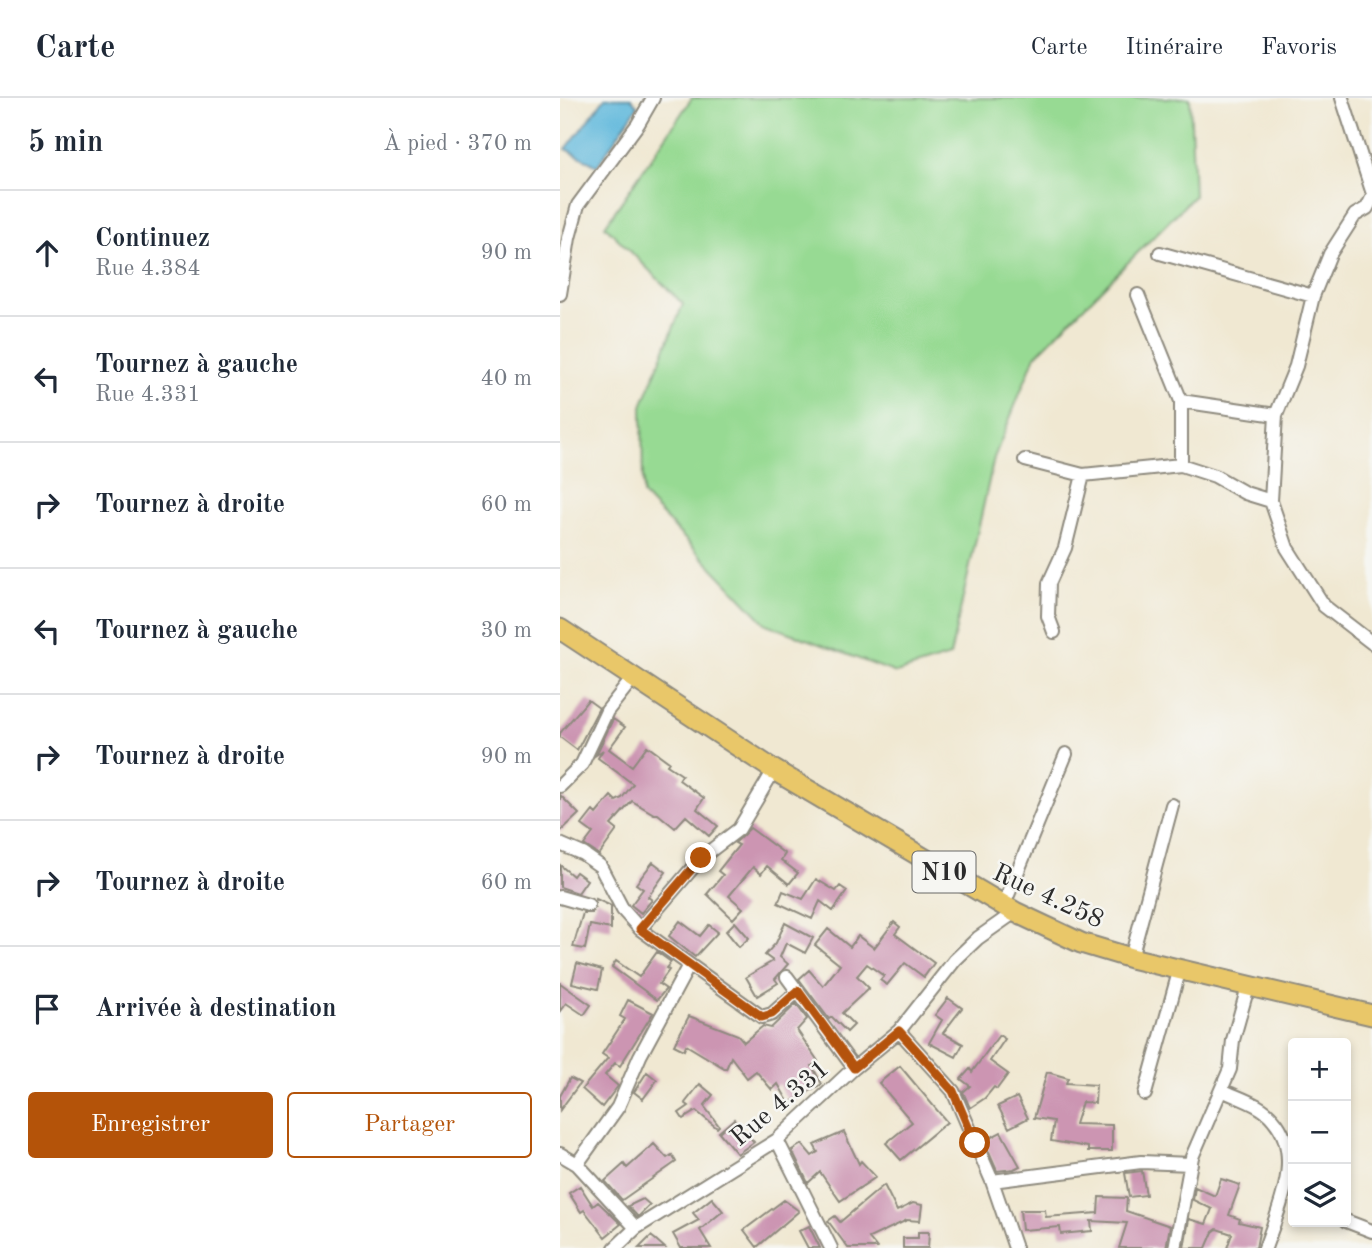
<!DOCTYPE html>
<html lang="fr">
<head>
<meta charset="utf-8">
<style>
  :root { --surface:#fff; --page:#f2f2f3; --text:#1f2937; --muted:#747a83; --line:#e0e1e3; --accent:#b45309 }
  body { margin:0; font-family:"Old Standard TT",serif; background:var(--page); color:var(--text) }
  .controls { position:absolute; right:21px; bottom:21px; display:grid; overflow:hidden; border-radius:7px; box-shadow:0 4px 10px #0003 }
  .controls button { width:63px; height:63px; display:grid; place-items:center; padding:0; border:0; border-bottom:2px solid var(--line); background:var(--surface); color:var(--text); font:35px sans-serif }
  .stop { position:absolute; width:21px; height:21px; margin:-16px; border:5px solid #b45309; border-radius:50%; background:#fff }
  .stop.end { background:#b45309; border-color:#fff; box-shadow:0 2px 7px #0008 }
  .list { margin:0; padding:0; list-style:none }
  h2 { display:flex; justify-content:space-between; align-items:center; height:91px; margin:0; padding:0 28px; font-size:30px }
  h2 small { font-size:23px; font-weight:400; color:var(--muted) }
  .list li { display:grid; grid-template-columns:46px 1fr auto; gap:21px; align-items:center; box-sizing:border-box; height:126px; padding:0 28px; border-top:2px solid var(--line) }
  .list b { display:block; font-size:26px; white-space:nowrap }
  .list p { margin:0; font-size:23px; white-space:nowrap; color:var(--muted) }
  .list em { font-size:23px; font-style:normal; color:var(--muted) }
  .actions { display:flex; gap:14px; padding:21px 28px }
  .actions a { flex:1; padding:16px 0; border:2px solid var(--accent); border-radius:7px; text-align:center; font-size:24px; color:var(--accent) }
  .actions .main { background:var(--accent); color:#fff }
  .icon { flex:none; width:38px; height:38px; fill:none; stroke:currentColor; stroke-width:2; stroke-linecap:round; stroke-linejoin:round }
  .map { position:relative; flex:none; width:812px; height:1150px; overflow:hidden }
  header { display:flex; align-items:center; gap:42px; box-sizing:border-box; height:98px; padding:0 35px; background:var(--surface); border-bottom:2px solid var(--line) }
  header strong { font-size:33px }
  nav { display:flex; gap:38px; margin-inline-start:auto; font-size:24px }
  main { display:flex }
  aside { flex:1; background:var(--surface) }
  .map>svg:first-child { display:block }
</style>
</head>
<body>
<header>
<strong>Carte</strong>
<nav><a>Carte</a><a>Itinéraire</a><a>Favoris</a></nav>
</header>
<main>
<aside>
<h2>5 min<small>À pied · 370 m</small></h2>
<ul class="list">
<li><svg class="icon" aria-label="ahead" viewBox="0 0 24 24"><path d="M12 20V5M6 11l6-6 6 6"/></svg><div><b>Continuez</b><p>Rue 4.384</p></div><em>90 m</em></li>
<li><svg class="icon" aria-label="left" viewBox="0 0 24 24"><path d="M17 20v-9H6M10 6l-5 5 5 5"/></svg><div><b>Tournez à gauche</b><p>Rue 4.331</p></div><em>40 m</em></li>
<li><svg class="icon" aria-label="right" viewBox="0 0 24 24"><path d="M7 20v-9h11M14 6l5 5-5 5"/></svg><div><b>Tournez à droite</b></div><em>60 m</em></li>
<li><svg class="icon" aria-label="left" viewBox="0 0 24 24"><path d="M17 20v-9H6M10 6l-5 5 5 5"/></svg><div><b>Tournez à gauche</b></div><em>30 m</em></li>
<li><svg class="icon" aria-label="right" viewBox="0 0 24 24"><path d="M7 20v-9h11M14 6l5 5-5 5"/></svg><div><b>Tournez à droite</b></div><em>90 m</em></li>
<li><svg class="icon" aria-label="right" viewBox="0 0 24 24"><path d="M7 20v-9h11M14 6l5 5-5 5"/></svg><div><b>Tournez à droite</b></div><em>60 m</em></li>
<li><svg class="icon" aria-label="arrive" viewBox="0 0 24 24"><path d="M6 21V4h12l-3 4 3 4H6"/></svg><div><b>Arrivée à destination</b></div></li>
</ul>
<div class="actions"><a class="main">Enregistrer</a><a>Partager</a></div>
</aside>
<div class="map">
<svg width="812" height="1150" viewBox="0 0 812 1150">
  <rect width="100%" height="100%" fill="#f6f6f2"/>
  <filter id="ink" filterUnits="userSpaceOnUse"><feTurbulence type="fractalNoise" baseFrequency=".0143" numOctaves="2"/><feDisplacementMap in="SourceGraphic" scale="14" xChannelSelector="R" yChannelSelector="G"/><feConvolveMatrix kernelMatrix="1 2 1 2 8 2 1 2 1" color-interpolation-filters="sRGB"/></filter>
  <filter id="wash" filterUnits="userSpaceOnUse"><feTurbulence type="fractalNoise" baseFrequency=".00686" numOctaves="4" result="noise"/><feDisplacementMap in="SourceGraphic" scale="28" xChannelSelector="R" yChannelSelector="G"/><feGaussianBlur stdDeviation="1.57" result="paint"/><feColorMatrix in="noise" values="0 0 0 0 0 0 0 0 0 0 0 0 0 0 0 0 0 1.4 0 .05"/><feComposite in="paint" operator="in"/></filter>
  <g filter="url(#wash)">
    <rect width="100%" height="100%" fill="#f0e8d2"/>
    <path fill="#97da93" stroke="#61825f" stroke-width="2" d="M132,0H630L634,98L475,258L434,360L390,558L336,575L206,526L83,397L82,308L123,206L45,128Z"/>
    <path fill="#5eb8dc" stroke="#447284" stroke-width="2" d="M45,0H71L78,8L37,68L6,51Z"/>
    <g id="blocks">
      <path fill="#cc95b2" d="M28,602L39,610L17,652L0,639V635Z
        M53,621L65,629L49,651L72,668L87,648L109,664L107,667L122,677L119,682L144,700L137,711L158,728L149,738L126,718L115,730L98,716H94L72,703L51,727L57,732L39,757L24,747L33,735L22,727L33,713L36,716L51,698L56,703L62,700L73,686L38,660L43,652L36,657Z
        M0,697L19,716L0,734Z
        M190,730L225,756L221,762L238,775L229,786L207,768L201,776L193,769L169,798L183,810L173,821L147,796L163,777L158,773L179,747L175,745Z
        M93,764L106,774L88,799L92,802L81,815L71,807L83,791L76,786Z
        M0,767L13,778L16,774L27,782L18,795L0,789Z
        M256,781L276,793L280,788L287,793L273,813L260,803L252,821L218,805L223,793L243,801Z
        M36,801L51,808V831L30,827L25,851L13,849L23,815H32Z
        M120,823L140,838L149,827L158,834L135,859L109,838Z
        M175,824L189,840L179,849L166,833Z
        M334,824L340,829L335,836L374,865L364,879L345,865L327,887L320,882L324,878L307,866L297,878L309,890L282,915L294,927L287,934L272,919L269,921L239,881L249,872L263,888L280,867L255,847L268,831L290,849L298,838L314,850Z
        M225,825L253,840L245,855L226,845L220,859L228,866L215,881L218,885L197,898L186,879L213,863L205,857L216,845Z
        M97,854L111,864L106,870L109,872L99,886L106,891L97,902L52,869L56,863L79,879Z
        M17,865L42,872L38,891L12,885Z
        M0,885L31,907L24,917L6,905L0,913Z
        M388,900L402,910L383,935L403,946L396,959L369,945L382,922L375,917Z
        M68,902L93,915L60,968L55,965L45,977L58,988L42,1009L22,991L48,960L42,956L65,921L60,918Z
        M236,906L247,921L237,932L258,963L252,968L262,986L229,1005L218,986L212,992L196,973L187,980L171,959L166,971L126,947L124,952L114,947L129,918L178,937L184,944L203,928L211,930Z
        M439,937L445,941L430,963L448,976L437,991L434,989L425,1000L410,1010L403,994L410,988L401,981L410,971L412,974Z
        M340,968L387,1024L341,1062L326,1045L352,1024L319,985Z
        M87,974L97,982L83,1001L74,994Z
        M487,974L508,980L506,985L536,987L535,1005L522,1004L515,1026L552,1027V1053H528V1049L491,1043L494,1023L474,1020Z
        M10,980L20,985L0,1012V998Z
        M140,986L153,997L144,1008L159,1028L157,1030L136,1013L123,1021L119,1015L129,1008L125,1005Z
        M457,999L468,1020L449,1030L438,1008Z
        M174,1021L194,1044L177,1056L159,1034Z
        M284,1034L299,1066L301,1063L316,1079L280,1103L260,1074L248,1085L232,1052L242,1046L252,1058L258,1054L254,1047Z
        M441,1034L460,1068L454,1071L437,1073L424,1043Z
        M94,1046L107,1060L112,1057L116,1064L62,1102L45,1083L64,1066L67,1070Z
        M582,1073L586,1097L569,1099L565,1075Z
        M661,1081L680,1087L669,1117L680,1121L679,1124L700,1129L696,1150H667L672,1136L657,1131L653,1134L646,1150H624L629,1121L646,1126L652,1111L633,1102L635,1089L655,1098Z
        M324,1087L337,1113L353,1105L362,1107L360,1123L347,1122L309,1140L317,1150H288L268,1123L275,1118L280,1124Z
        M20,1088L33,1108L38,1104L61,1126L45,1139L24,1112L21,1114L9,1095Z
        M539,1099L567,1100L566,1113L610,1128L606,1150H559L567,1125L531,1123L532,1133L501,1136L500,1129L462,1132L460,1112H485L486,1119L538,1115Z
        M152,1100L163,1113L140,1132L151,1150H121L113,1136L139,1122L133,1115Z
        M83,1101L90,1107L78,1119L68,1108Z
        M224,1102L239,1113L197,1149L184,1132Z
        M249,1128L260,1150H248L239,1133Z
        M358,1134H369L368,1150H343V1140H358Z
        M91,1138L96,1142L105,1150H79Z"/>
    </g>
  </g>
  <g filter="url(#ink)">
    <use href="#blocks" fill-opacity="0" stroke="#8e8a7e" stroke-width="2"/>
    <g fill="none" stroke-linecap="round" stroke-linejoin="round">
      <g stroke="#8e8a7e" stroke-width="16">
        <path id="minor" d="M782,0L812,93
          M812,100L807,110L795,117L770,156L753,198L736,268L716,317L711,403L727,450L764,508L812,545
          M600,155L753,198
          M0,196L9,140L18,107L78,26L93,0
          M621,303L716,317
          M465,362L523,377L621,367V303L578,197
          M621,367L655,378L685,395L711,403
          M494,534L488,518L489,485L505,450L523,377
          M0,688L22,666L47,613L73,580
          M0,746L23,756L40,768L63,812L80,831L202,919L212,916L238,893
          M0,799L28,807
          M443,809L506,656
          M80,831L141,760L179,731L214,672
          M571,860L612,707
          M227,879L294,970
          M339,933L393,993L432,1083L455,1150
          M662,992C678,1000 701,1006 713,1021C745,1057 718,1112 705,1150
          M585,996L619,874
          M217,1042L271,1150
          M0,1056L17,1066L76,1130
          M17,1066L58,1009L80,958L129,867
          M432,1083L581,1064L631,1066
          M786,1123L812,1133
          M55,1150L76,1130L217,1042L294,970L339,933L395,862L418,840L455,814
          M615,1150L632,1059L670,971L673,942L688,889"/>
      </g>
      <g stroke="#8e8a7e" stroke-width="23">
        <path id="trunk" d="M0,531L214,672L455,814L521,845L571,860L812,917"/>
      </g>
      <use href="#minor" stroke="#fff" stroke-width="12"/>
      <use href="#trunk" stroke="#e9c769" stroke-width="19"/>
    </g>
  </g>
  <g fill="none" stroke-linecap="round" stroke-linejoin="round" filter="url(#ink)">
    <path stroke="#b45309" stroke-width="9" d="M141,760L80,831L202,919L212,916L238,893L294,970L339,933L393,993L415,1045"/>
  </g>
  <g text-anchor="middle" stroke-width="5" stroke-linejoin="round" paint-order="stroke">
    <rect fill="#f6f6f2" stroke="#686867" stroke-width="2" x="352.5" y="753.5" width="63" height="41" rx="5"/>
    <g font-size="24" font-weight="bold" fill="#2b2b2b">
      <text x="384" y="782">N10</text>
    </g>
    <g font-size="26" fill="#2b2b2b" stroke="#f6f6f2">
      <text transform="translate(489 797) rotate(25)" y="9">Rue 4.258</text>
      <text transform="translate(219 1004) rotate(-40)" y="9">Rue 4.331</text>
    </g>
  </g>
</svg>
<div class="controls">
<button>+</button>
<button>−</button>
<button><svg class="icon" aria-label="layers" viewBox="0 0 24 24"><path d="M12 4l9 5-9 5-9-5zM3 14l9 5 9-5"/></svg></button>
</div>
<div class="stop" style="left:415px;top:1045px"></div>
<div class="stop end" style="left:141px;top:760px"></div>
</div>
</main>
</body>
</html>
